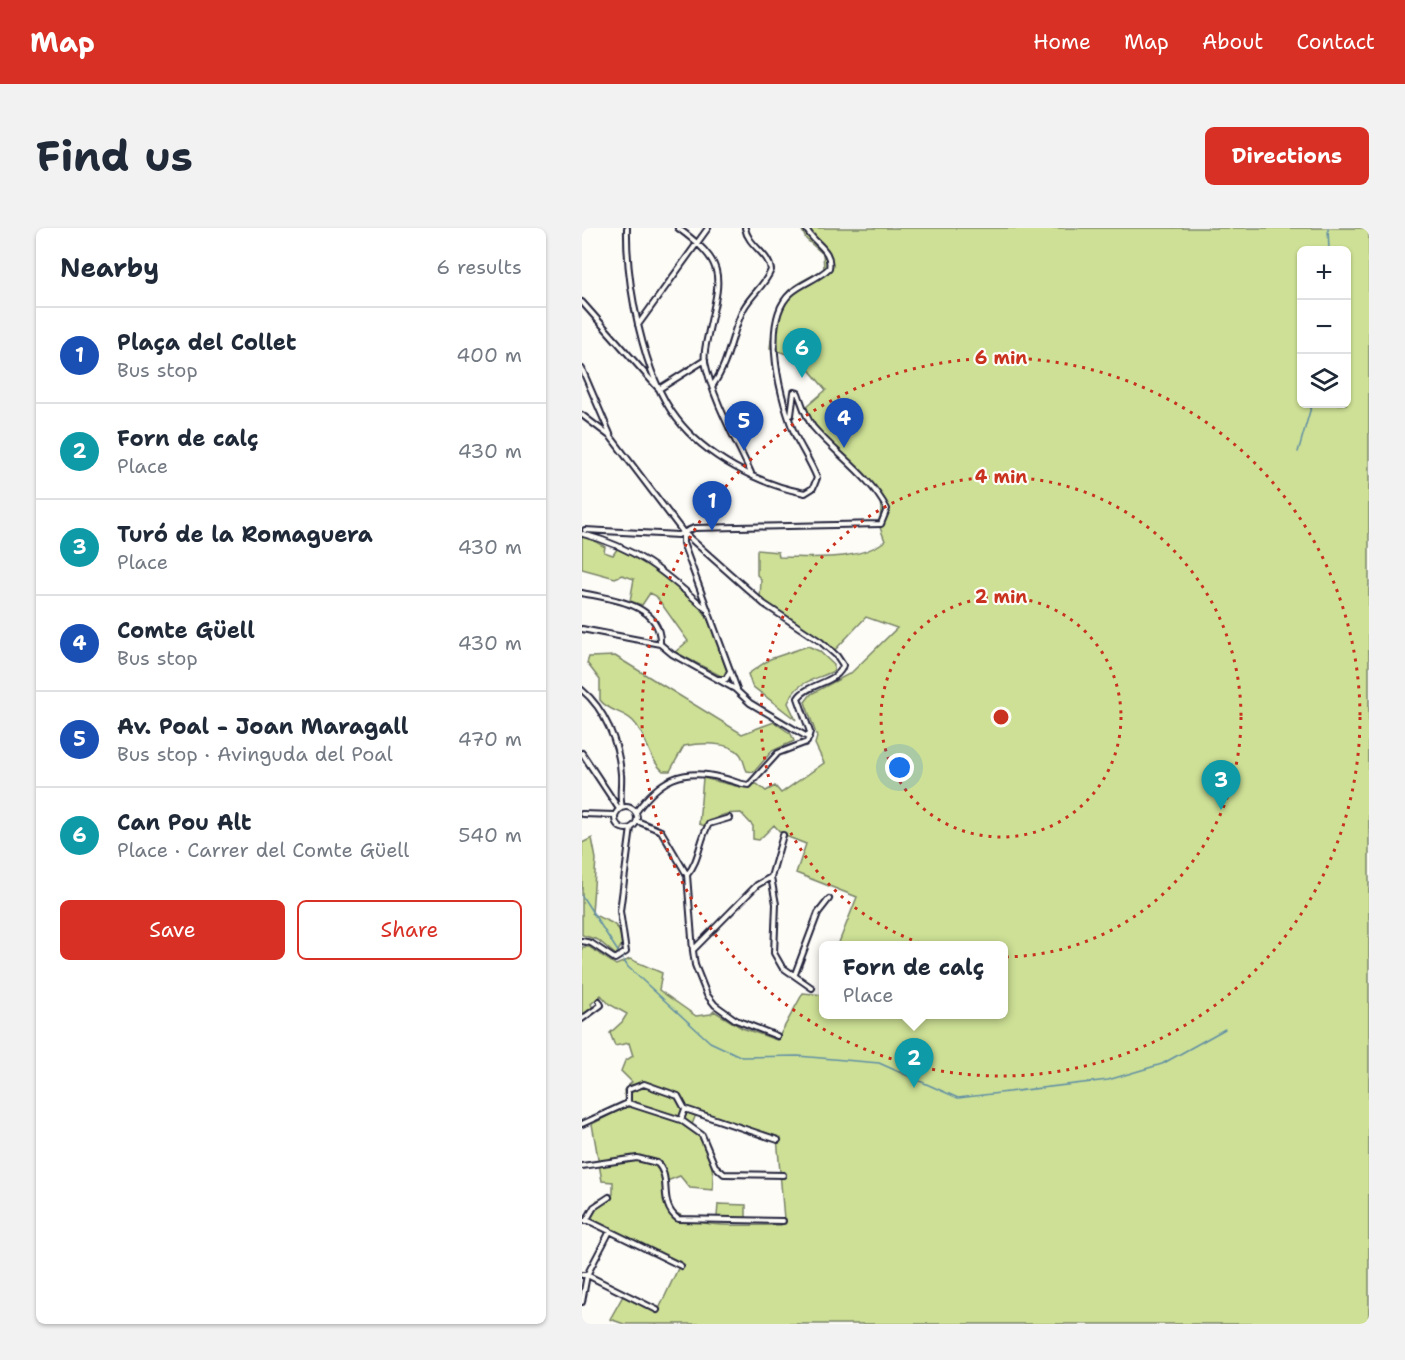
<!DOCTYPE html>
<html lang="en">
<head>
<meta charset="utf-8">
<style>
  :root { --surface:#fff; --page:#f2f2f3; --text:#1f2937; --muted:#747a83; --line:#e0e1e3; --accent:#d93025 }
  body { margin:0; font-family:"Shantell Sans",sans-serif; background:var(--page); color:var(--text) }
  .controls { position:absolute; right:18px; top:18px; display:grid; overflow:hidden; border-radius:9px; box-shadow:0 2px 4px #0004 }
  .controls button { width:54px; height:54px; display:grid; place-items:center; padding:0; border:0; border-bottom:2px solid var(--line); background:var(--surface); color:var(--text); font:30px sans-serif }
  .you { position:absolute; left:318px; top:540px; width:21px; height:21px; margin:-15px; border:4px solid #fff; border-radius:50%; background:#1a73e8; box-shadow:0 0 0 9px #1a73e833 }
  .badge { display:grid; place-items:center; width:39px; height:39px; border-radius:50%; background:var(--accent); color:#fff; font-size:20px; font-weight:700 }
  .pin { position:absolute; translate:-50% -50px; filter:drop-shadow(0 2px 3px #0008) }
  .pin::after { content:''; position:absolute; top:32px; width:21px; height:18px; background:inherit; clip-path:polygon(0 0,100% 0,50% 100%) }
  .popup { position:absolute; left:237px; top:713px; width:189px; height:78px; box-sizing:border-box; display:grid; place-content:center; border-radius:9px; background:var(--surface); filter:drop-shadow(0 2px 4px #0005); font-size:20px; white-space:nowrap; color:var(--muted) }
  .popup b { font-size:22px; color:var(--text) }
  .popup::after { content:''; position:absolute; left:50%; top:100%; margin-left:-12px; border:12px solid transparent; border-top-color:var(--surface) }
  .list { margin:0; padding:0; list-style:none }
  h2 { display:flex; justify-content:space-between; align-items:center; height:78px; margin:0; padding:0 24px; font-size:26px }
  h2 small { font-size:20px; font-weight:400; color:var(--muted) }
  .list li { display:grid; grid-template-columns:39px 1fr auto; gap:18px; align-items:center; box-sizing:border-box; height:96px; padding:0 24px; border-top:2px solid var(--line) }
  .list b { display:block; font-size:22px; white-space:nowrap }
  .list p { margin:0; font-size:20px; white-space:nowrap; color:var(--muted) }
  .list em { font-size:20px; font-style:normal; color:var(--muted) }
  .actions { display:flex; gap:12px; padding:18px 24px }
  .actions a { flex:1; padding:14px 0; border:2px solid var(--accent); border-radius:9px; text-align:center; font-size:21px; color:var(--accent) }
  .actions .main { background:var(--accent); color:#fff }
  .icon { flex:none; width:33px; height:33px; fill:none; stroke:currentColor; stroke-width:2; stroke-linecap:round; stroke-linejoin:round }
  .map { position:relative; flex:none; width:787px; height:1096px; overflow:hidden; border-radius:9px }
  header { display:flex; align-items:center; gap:36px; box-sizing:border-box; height:84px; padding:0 30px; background:var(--accent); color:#fff }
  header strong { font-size:28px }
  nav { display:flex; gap:33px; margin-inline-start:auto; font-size:21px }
  .intro { display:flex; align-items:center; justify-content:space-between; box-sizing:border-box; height:144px; padding:0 36px }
  h1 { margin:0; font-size:42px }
  .button { padding:15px 27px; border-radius:9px; background:var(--accent); color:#fff; font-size:21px; font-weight:700 }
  main { display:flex; gap:36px; padding:0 36px }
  aside { flex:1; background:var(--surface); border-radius:9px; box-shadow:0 2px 4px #0004 }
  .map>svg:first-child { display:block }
</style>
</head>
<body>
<header>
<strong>Map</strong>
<nav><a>Home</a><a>Map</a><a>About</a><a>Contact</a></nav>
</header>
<div class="intro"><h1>Find us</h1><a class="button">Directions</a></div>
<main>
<aside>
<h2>Nearby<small>6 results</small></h2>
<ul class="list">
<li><span class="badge" style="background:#1a4fb4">1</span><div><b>Plaça del Collet</b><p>Bus stop</p></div><em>400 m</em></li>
<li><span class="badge" style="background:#0f9aa8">2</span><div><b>Forn de calç</b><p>Place</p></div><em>430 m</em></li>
<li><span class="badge" style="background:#0f9aa8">3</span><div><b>Turó de la Romaguera</b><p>Place</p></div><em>430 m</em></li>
<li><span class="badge" style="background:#1a4fb4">4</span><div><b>Comte Güell</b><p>Bus stop</p></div><em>430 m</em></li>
<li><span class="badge" style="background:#1a4fb4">5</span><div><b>Av. Poal - Joan Maragall</b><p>Bus stop · Avinguda del Poal</p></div><em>470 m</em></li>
<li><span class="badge" style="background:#0f9aa8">6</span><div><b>Can Pou Alt</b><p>Place · Carrer del Comte Güell</p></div><em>540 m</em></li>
</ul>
<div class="actions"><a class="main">Save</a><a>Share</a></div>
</aside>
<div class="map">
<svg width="787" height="1096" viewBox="0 0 787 1096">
  <rect width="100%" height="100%" fill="#fdfcf7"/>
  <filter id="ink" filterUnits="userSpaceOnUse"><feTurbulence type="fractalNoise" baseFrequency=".0167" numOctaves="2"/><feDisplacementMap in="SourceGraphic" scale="12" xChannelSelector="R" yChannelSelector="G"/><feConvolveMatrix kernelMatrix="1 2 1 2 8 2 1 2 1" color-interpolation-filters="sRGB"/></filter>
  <g filter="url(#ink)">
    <path fill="#cde095" stroke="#788168" stroke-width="1.5" fill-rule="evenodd" d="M219,0H787V1096H42L28,1091L41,1068L76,1083L99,1034L3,990L15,972L31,966V954L20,953L10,896L43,879L42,862L50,854L39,843L43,833L51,828L47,815L33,818L28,805L40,794L45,786L27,776L19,767L9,776L11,780L0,787V719H7L34,737L48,731L80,745L77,762L114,788L129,786L132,783L160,800L195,812L221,765L242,767V786H422V718L256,717L275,669L214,645L224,616L201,607L192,597L177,612L171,611V598L159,585C144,585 135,587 123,598L117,596L121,550L154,558L175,556L184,563L193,558L199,565L242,535L233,516L235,509L223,474L229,466L269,445L315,400L284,389L252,423L237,410L178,373L179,351L175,347V322L196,324L197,329C231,329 276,334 303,313L296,294C313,260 254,223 235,200C230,194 227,186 224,179L244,162L218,131L188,120C191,99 192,72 212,58C221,52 232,47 242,41L241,26L224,11ZM720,22H764V176H720ZM115,884L195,909L202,991L199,997C162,996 115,1004 86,979L85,953L98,948L108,960L131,962C133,938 126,917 109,899Z
      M0,306L23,319L22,324L31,327L35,321C54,326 114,369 123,386C133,403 138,425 145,443L141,449L93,424L106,413L74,368L68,365L60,377L48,373L52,351L40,347L33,350L0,341Z
      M226,418L237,423L252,437V443C231,453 215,452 206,475L214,492L170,458L166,446L188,431Z
      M33,428L160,506L192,494L209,506L212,513L190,523L172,544L165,543C162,538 162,531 158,526C147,513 117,515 102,518L88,543H81C66,531 65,507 51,493C41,483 27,484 18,472V452L5,435L7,429Z
      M10,610L14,631L10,685C25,696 38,690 40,716L34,727L16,712L0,707V615Z
      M136,976L164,977V990L135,989Z"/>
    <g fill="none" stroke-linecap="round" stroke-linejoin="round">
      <path stroke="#628fa5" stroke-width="1.5" d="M746,0L747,22
        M716,224L730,176
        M0,668L46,739L128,814L160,829L216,828L297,835L376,870L526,852L580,836L643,801"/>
      <g stroke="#22223b" stroke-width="8">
        <path id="minor" d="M45,0C44,55 61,148 95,191C123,228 178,257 223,265L231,260L235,250C229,235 221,223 214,209C199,175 177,93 209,65C220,55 236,51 247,40C251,21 230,15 224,0
          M96,0C145,36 139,47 127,102C125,113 121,124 123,134C131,172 153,210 169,245
          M0,74L76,160
          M56,97L126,0
          M0,141L28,206
          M131,157C148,133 149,105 162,80C170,66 183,57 189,42C187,25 166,18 163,0
          M77,161L123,132
          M0,187L29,209L101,304L182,376L239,414L255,428L261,437C257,455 226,455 216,470L228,504L225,514L196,525L167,557C156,556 150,552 140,550C100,539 77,552 54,584
          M3,302L96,307L112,300L299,296L305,281C287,247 256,228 231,199C224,190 220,176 216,165L212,164L209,187
          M101,305V315L155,461
          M1,306C57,321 82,344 124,381
          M0,365C28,371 80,375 78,416
          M0,401L78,416L90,426L153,461L168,475L227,510
          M137,451H144L148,443
          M0,462C23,481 37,516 39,546C40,557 37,568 40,579
          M0,525L37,581
          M33 590a11 11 0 1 1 22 0a11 11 0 1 1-22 0Z
          M0,586L33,587
          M55,593L79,603L105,647L111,723L113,737L125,767L133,777L154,792L195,808
          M105,647C118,632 117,612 127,596L147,590
          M189,649L201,607
          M0,713L9,715L33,731L44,724L38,683L49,600
          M111,722L175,657L189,649L194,676L192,725L200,739L230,760
          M213,746L236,685L247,671
          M0,791L19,777L17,773
          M62,856L96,868L103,881L99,892L46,875V862Z
          M103,881L196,912
          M99,892L120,907L133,938L142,946L201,947
          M0,896L46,875
          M0,938L55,930L75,935C91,950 75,975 96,991L201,993
          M0,993H7L99,1038
          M4,993L12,979L27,969
          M0,1047H5L75,1082
          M0,1074L5,1047L28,1003"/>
      </g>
      <use href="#minor" stroke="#fdfcf7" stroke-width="4"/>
    </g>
  </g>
  <g fill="none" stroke="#c8321e" stroke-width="3" stroke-dasharray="3 6">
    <circle cx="419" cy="489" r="120"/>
    <circle cx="419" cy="489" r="240"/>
    <circle cx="419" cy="489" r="359"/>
  </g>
  <circle cx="419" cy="489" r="9" fill="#c8321e" stroke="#fdfcf7" stroke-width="3"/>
  <g font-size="18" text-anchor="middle" font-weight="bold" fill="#c8321e" stroke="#fdfcf7" stroke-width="4.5" stroke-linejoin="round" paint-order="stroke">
    <text x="419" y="136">6 min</text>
    <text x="419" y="255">4 min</text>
    <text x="419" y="375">2 min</text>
  </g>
</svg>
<div class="controls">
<button>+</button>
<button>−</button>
<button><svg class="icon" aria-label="layers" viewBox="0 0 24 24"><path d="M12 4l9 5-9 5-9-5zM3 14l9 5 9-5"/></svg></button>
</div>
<div class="you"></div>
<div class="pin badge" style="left:130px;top:303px;background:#1a4fb4">1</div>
<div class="pin badge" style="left:332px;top:860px;background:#0f9aa8">2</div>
<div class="popup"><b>Forn de calç</b>Place</div>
<div class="pin badge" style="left:639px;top:582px;background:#0f9aa8">3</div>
<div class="pin badge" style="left:262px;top:220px;background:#1a4fb4">4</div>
<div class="pin badge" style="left:162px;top:223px;background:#1a4fb4">5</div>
<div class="pin badge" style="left:220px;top:150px;background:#0f9aa8">6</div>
</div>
</main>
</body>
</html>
